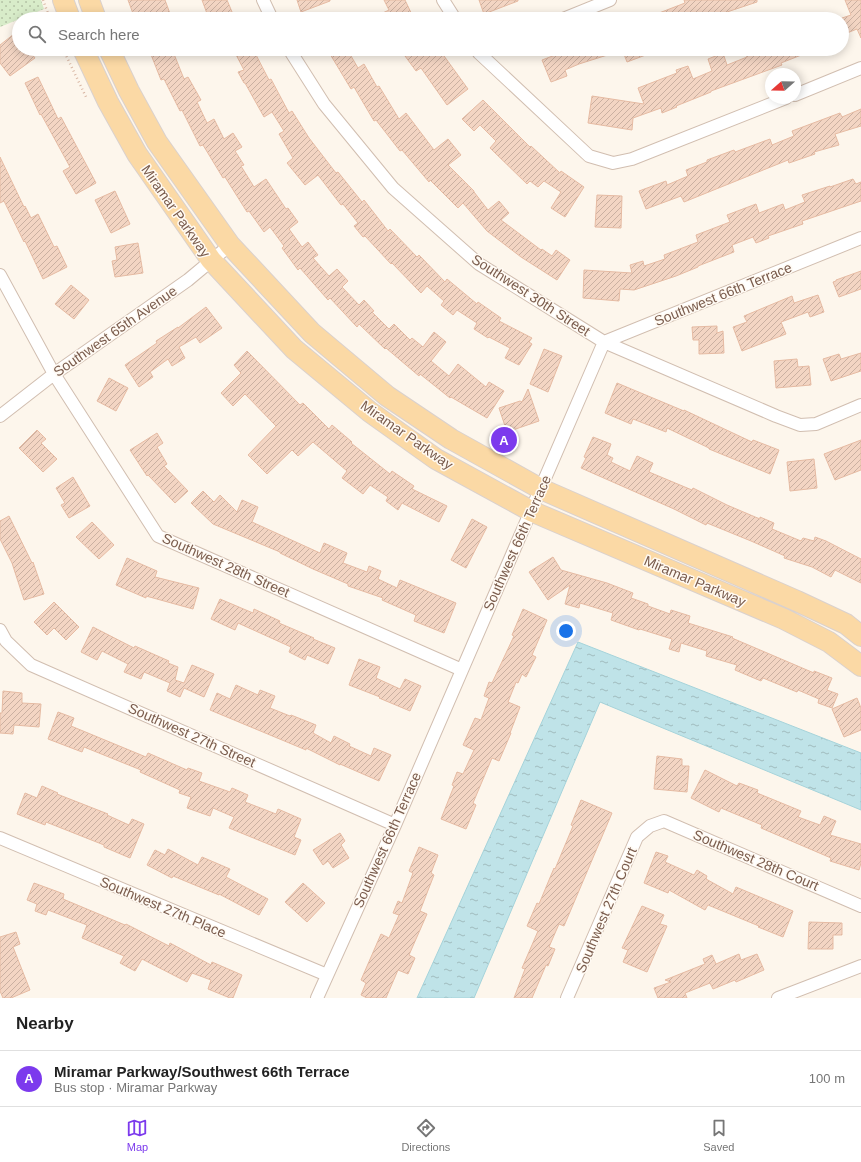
<!DOCTYPE html>
<html lang="en">
<head>
<meta charset="utf-8">
<style>
  :root { --surface:#fff; --page:#f2f2f2; --text:#222; --muted:#767676; --line:#e0e0e0; --accent:#7c3aed }
  body { margin:0; font-family:Helvetica,sans-serif; background:var(--page); color:var(--text) }
  .compass { position:absolute; left:765px; top:68px; width:36px; height:36px; border-radius:50%; background:var(--surface); box-shadow:0 2px 10px #0003; rotate:250deg }
  .you { position:absolute; left:566px; top:631px; width:14px; height:14px; margin:-10px; border:3px solid #fff; border-radius:50%; background:#1a73e8; box-shadow:0 0 0 6px #1a73e833 }
  .badge { display:grid; place-items:center; width:26px; height:26px; border-radius:50%; background:var(--accent); color:#fff; font-size:13px; font-weight:700 }
  .pin { position:absolute; translate:-50% -50%; border:2px solid #fff; box-shadow:0 1px 4px #0006 }
  .list { margin:0; padding:0; list-style:none }
  h2 { display:flex; justify-content:space-between; align-items:center; height:52px; margin:0; padding:0 16px; font-size:17px }
  h2 small { font-size:13px; font-weight:400; color:var(--muted) }
  .list li { display:grid; grid-template-columns:26px 1fr auto; gap:12px; align-items:center; box-sizing:border-box; height:56px; padding:0 16px; border-top:1px solid var(--line) }
  .list b { display:block; font-size:15px; white-space:nowrap }
  .list p { margin:0; font-size:13px; white-space:nowrap; color:var(--muted) }
  .list em { font-size:13px; font-style:normal; color:var(--muted) }
  .icon { flex:none; width:22px; height:22px; fill:none; stroke:currentColor; stroke-width:2; stroke-linecap:round; stroke-linejoin:round }
  .map { position:relative; flex:none; width:861px; height:998px; overflow:hidden }
  .search { position:absolute; background:var(--surface); box-shadow:0 2px 10px #0003; left:12px; right:12px; top:12px; height:44px; display:flex; align-items:center; gap:10px; box-sizing:border-box; padding:0 14px; border-radius:22px; color:var(--muted); font-size:15px }
  .sheet { height:108px; background:var(--surface) }
  nav { display:flex; justify-content:space-around; align-items:center; box-sizing:border-box; height:56px; border-top:1px solid var(--line); background:var(--surface); font-size:11px; color:var(--muted) }
  nav a { display:grid; justify-items:center; gap:2px }
  nav .on { color:var(--accent) }
  .map>svg:first-child { display:block }
</style>
</head>
<body>
<div class="map">
<svg width="861" height="998" viewBox="0 0 861 998">
  <defs>
    <pattern id="grass-dots" width="8" height="8" patternUnits="userSpaceOnUse"><rect width="8" height="8" fill="#d8ecc9"/><path d="M2 2h.1M6 6h.1" fill="none" stroke="#b4c2a5" stroke-width="1.8" stroke-linecap="round"/></pattern>
    <pattern id="water-ripples" width="26" height="14" patternUnits="userSpaceOnUse"><rect width="26" height="14" fill="#bfe3e8"/><path d="M2 4q2-2 4 0t4 0M15 11q2-2 4 0t4 0" fill="none" stroke="#a0bbbe"/></pattern>
    <pattern id="building-hatch" width="6" height="6" patternUnits="userSpaceOnUse"><rect width="6" height="6" fill="#f3d5c3"/><path d="M-1 1l2-2M0 6l6-6M5 7l2-2" fill="none" stroke="#cab0a1"/></pattern>
  </defs>
  <rect width="100%" height="100%" fill="#fdf6ec"/>
  <path fill="url(#grass-dots)" d="M0,0H41L44,9L0,27Z"/>
  <path fill="url(#water-ripples)" stroke="#a5d3da" d="M578,642L861,753V810L600,702L474,998H417Z"/>
  <path fill="url(#building-hatch)" stroke="#e6bba3" d="M128,0H165L172,19H135Z
    M202,0H227L235,19H209Z
    M297,0H330V1L301,12Z
    M384,0H405L414,19H370L389,10Z
    M479,0H518V1L484,14Z
    M684,0H757V2L721,14L723,19H646V18L685,3Z
    M845,0H861V38L857,29L842,35V18L851,15Z
    M19,30V49H28L35,58L10,76L0,63V45Z
    M159,49H172L184,79L188,77L201,100L197,102L207,123L214,119L224,139L233,133L242,147L235,151L244,165L241,166L254,187L266,179L286,209L288,208L298,222L289,229L302,247L308,242L318,255L313,258L329,276L337,269L348,281L342,287L359,305L364,300L374,311L372,312L389,329L394,324L410,340L412,338L423,347L434,332L446,342L431,361L449,376L458,364L486,387L489,382L504,391L487,418L451,397L450,398L420,374L419,376L386,348L385,349L359,324L357,327L330,298L328,300L300,268L298,270L282,248L284,246L270,227L264,232L249,211L247,212L225,177L223,178L203,145L200,146L182,110L180,111L164,79L161,80L150,52Z
    M233,49H253L269,80L271,79L289,113L292,111L309,138L336,173L338,172L362,202L364,200L388,231L390,229L417,257L419,255L445,282L447,279L477,304L478,302L501,318L499,321L532,338L529,342L532,344L519,365L505,358L510,348L489,337L488,338L474,329L477,323L457,310L453,315L441,305L444,301L427,286L421,293L392,263L391,264L365,236L363,237L354,226L358,223L343,204L341,205L318,175L305,185L287,163L293,158L279,134L284,131L272,112L264,117L245,83H244L238,72L244,70Z
    M327,49H347L358,68L364,64L377,87L379,86L399,119L406,113L434,150L448,139L461,155L448,165L474,191V192L488,210L499,201L509,213L501,220L541,250L542,249L552,256L556,250L570,260L557,280L521,257L487,231L463,203L458,208L430,180L429,182L402,150L400,151L376,120L374,121L354,87L351,89Z
    M414,49H439L468,89L447,105L421,68L416,71L405,56Z
    M571,49H619L620,51L579,64L565,70L567,76L551,82L542,60Z
    M622,49H659V50L627,62Z
    M761,49H814V50L781,63L782,65L711,91V92L676,106L677,107L662,113L661,108L633,118L632,130L588,123L592,96L644,104L638,88L677,73L676,70L688,66L693,79L712,71L708,59L723,53L727,65L747,57L746,55Z
    M38,77L58,119L61,117L96,183L76,194L63,171L70,167L41,114L40,115L25,83Z
    M483,100L530,147L531,146L560,173L561,171L584,187L565,217L551,208L561,192L544,181L538,187L530,181L527,184L490,148L496,141L480,125L474,131L462,119Z
    M861,109V126L835,134L839,145L814,152L815,154L789,163L788,160L684,202L681,196L646,209L639,191L666,181L667,185L688,176L686,170L707,162V160L734,150L735,152L770,139L772,145L794,136L792,131L840,113L842,117Z
    M0,157L24,207L25,206L31,218L38,214L54,247L57,246L67,267L43,279L25,241L24,242L4,201L0,203Z
    M853,179L856,184L861,182V201L802,221L803,224L768,236L769,238L756,243L753,237L732,245L734,252L698,266V267L676,276L634,290L620,289L619,301L583,298L584,270L632,273L630,265L643,261L644,266L665,259L664,255L698,242L696,235L730,222L727,215L756,204L759,213L783,204L785,210L805,202L802,195L830,186V187Z
    M115,191L130,224L111,233L95,200Z
    M597,195L622,196L621,228L595,227Z
    M138,243L143,273L115,277L112,261L117,260L115,247Z
    M861,271V289L839,297L833,282L836,281V280Z
    M71,285L89,300L74,319L55,304Z
    M818,295L824,312L810,317L808,312L781,322L786,334L742,351L733,327L747,322L744,316L792,296L794,303Z
    M206,307L222,328L200,343L196,337L179,347L185,358L172,366L168,359L150,372L153,377L139,387L125,365L157,343L156,341L178,327V328Z
    M717,326V333L723,331L724,353L699,354V340H693L692,327Z
    M544,349L562,356L548,392L530,384Z
    M247,351L300,405L303,403L329,429L332,425L352,442L351,443L390,474L392,471L414,486L412,489L447,506L439,522L402,503L398,510L386,501L388,497L370,485L363,494L342,478L347,471L313,442L298,456L292,450L267,474L248,455L276,426L245,394L233,406L221,393L241,373L234,365Z
    M861,353V371L831,381L823,359L839,354L841,359Z
    M797,359L798,367L809,366L811,385L776,388L774,361Z
    M109,378L128,388L116,411L97,401Z
    M617,383L684,411V410L752,442L753,440L779,450L770,474L709,449V448L667,428L666,432L633,419L631,424L605,413Z
    M528,389L539,421L507,432L499,408L520,401L522,402Z
    M37,430L46,439L41,443L57,459L43,472L19,448Z
    M157,433L163,443L157,447L167,464L164,466L188,491L175,503L148,475L147,476L130,450Z
    M593,437L611,444L607,455L613,458L611,462L630,471L637,456L653,463L649,472L692,490L693,488L727,505L760,519V517L774,523L772,529L801,541L803,538L814,541L815,537L826,541L861,559V583L835,570L831,577L812,567L784,558L785,556L751,541L707,523L706,525L674,509L581,468L586,458L584,457Z
    M861,440V470L835,480L824,454Z
    M814,459L817,488L790,491L787,462Z
    M73,477L90,506L69,518L61,505L65,503L56,488Z
    M203,491L214,502L220,495L237,512L242,500L258,507L252,522L320,553L324,543L347,553L343,563L367,572L369,566L381,571L378,579L397,588L400,580L456,603L444,633L414,621L416,615L382,600L383,598L348,586V584L313,569L280,553V552L213,524L191,503Z
    M9,516L32,563L33,562L44,594L24,600L12,563L0,539V521Z
    M472,519L487,527L466,568L451,560Z
    M92,522L114,545L99,559L76,537Z
    M553,557L561,570L607,583L633,593L631,598L648,604V606L670,614L671,610L690,616L688,623L733,637L732,638L814,673V671L832,678L827,690L838,694L832,708L818,703L819,699L798,690L797,692L763,678L761,681L735,670L737,665L706,656L707,651L681,643L679,652L669,649L672,639L640,629L639,630L611,620L613,613L580,603L579,608L565,604L570,585L548,600L529,572Z
    M127,558L157,571L155,577L199,588L193,609L146,596V598L116,585Z
    M220,599L253,613L254,609L280,621L279,623L314,638L313,639L335,648L328,664L307,655L305,660L289,652L291,647L238,623L235,630L211,619Z
    M54,602L79,627L66,640L54,628L47,635L34,622Z
    M523,609L547,620L532,655L536,657L526,677L522,674L518,683L516,682L508,702L520,707L510,733H511L499,761L492,758L473,803L476,805L466,829L441,819L454,786L452,785L457,772L463,774L474,750L463,745L475,718L481,720L489,698L484,696L489,682L492,683L514,636L512,635Z
    M93,627L134,648L135,646L169,661L168,663L178,667L175,680L184,683L192,665L214,674L204,697L184,688L180,697L167,691L170,683L144,672L141,679L124,672L128,664L102,651L97,660L81,652Z
    M359,659L380,667L376,678L400,689L405,679L421,686L410,711L379,698L380,697L349,685Z
    M236,685L258,695L260,690L275,696L270,708L290,716L291,715L316,725L313,733L331,743L334,736L350,744L349,746L371,756L374,748L391,755L379,781L340,764V765L306,748V750L210,710L217,693L230,699Z
    M3,691L22,693V703L41,704L39,727L14,725L13,734L0,733V713H2Z
    M857,698L861,708V730L844,737L832,709Z
    M58,712L74,718L71,726L146,757L148,753L187,770L188,768L202,773L199,781L230,792L232,788L248,795L245,802L276,814L278,809L301,819L294,837L301,840L295,855L229,828L234,817L213,808L210,816L187,808L191,797L179,793L180,790L140,772L141,770L84,747L82,752L48,739Z
    M657,756L682,759V766H689L687,792L654,789Z
    M705,770L737,786L739,783L758,790L757,793L801,811L798,817L820,825L824,816L836,821L830,835L861,844V863L859,870L830,861L831,858L761,828L762,825L721,808L719,812L691,798Z
    M42,786L58,793L57,794L108,814L107,815L129,825L132,819L144,824L130,858L104,847V845L46,822L45,825L17,814L25,793L37,798Z
    M581,800L612,813L564,926L559,924L549,947L555,949L548,966L546,965L532,998H514L525,969L522,968L538,931L527,926L537,903L539,904L554,868L555,869L573,826L571,825Z
    M340,833L345,841L341,845L349,858L333,868L328,861L323,865L313,850Z
    M419,847L438,855L431,873L434,875L420,911L427,914L409,955L415,958L408,974L398,970L386,998H367L361,995L366,983L361,980L381,934L389,938L399,915L393,913L398,901L402,903L413,873L409,871Z
    M168,849L198,865L202,857L230,869L226,877L268,899L259,915L219,894V895L173,876L172,878L147,865L155,850L165,855Z
    M656,852L668,856L665,862L694,875L697,870L707,876L706,879L733,894L736,887L793,911L783,937L758,927L759,926L708,905L705,910L669,890L668,893L644,883Z
    M34,883L64,894L63,899L125,925L126,924L169,946L170,943L211,965L212,962L242,975L233,998H230L208,989L211,980L192,973L187,982L142,959L135,971L120,963L124,956L82,938L87,925L48,910L46,915L35,911L37,904L27,900Z
    M303,883L325,903L307,922L285,902Z
    M642,906L664,915L660,924L667,926L647,972L623,962L628,950L622,948Z
    M809,922L842,923V935H833V949H808Z
    M16,932L20,944L13,947L30,990L11,998H3L0,991V937Z
    M739,954L741,960L757,954L764,970L736,982L735,980L713,989L710,983L685,993L687,998H658L654,988L671,982L665,980L705,964L703,959L712,955L716,964Z"/>
  <g fill="none" stroke-linecap="round" stroke-linejoin="round">
    <g stroke="#d1beb0" stroke-width="14">
      <path id="street" d="M263,0L272,19
        M443,0L455,19
        M563,19L610,0
        M289,49L324,104L393,188L479,264L604,342L776,416L800,425L816,424L861,405
        M476,49L479,53L589,156L613,163L632,159L786,98
        M795,95L861,68
        M0,275L54,374L158,536L462,670
        M0,416L54,374L188,280L230,245
        M0,630L6,641L31,665L395,825
        M0,838L327,975
        M317,998L395,825L604,342L861,238
        M567,998L637,837L650,826L664,821L861,906
        M778,998L861,966"/>
    </g>
    <g stroke="#dad1cd" stroke-width="22">
      <path id="primary" d="M63,0L70,19
        M89,0L96,19
        M83,49L108,102L137,154L211,260L294,349L370,412L436,459L531,511L784,619L829,642L861,666
        M109,49L129,91L157,142L230,245L312,333L387,396L451,439L541,489L797,601L846,624L861,636"/>
    </g>
    <path stroke="#d9b8a5" stroke-width="2.5" stroke-dasharray="1 3" stroke-linecap="butt" d="M43,0L50,19
      M63,49L86,97"/>
    <use href="#street" stroke="#fff" stroke-width="12"/>
    <use href="#primary" stroke="#fbd9a5" stroke-width="20"/>
  </g>
  <g text-anchor="middle" stroke-width="3" stroke-linejoin="round" paint-order="stroke">
    <g font-size="14" fill="#7a5c4d" stroke="#fffaf3">
      <text transform="translate(176 211) rotate(55)" y="5">Miramar Parkway</text>
      <text transform="translate(723 294) rotate(-22)" y="5">Southwest 66th Terrace</text>
      <text transform="translate(531 295) rotate(33)" y="5">Southwest 30th Street</text>
      <text transform="translate(115 331) rotate(-35)" y="5">Southwest 65th Avenue</text>
      <text transform="translate(407 435) rotate(35)" y="5">Miramar Parkway</text>
      <text transform="translate(517 543) rotate(-66)" y="5">Southwest 66th Terrace</text>
      <text transform="translate(226 565) rotate(24)" y="5">Southwest 28th Street</text>
      <text transform="translate(695 581) rotate(23)" y="5">Miramar Parkway</text>
      <text transform="translate(192 735) rotate(24)" y="5">Southwest 27th Street</text>
      <text transform="translate(387 840) rotate(-66)" y="5">Southwest 66th Terrace</text>
      <text transform="translate(756 860) rotate(23)" y="5">Southwest 28th Court</text>
      <text transform="translate(163 907) rotate(23)" y="5">Southwest 27th Place</text>
      <text transform="translate(606 910) rotate(-67)" y="5">Southwest 27th Court</text>
    </g>
  </g>
</svg>
<svg class="compass" viewBox="-18 -18 36 36"><path d="M0-13l5 13h-10z" fill="#e53935"/><path d="M0 13l5-13h-10z" fill="#767676"/></svg>
<div class="you"></div>
<div class="pin badge" style="left:504px;top:440px">A</div>
<div class="search"><svg class="icon" aria-label="search" viewBox="0 0 24 24"><circle cx="10" cy="10" r="6"/><path d="M15 15l6 6"/></svg>Search here</div>
</div>
<section class="sheet">
<h2>Nearby<small></small></h2>
<ul class="list">
<li><span class="badge">A</span><div><b>Miramar Parkway/Southwest 66th Terrace</b><p>Bus stop · Miramar Parkway</p></div><em>100 m</em></li>
</ul>
</section>
<nav>
<a class="on"><svg class="icon" aria-label="map" viewBox="0 0 24 24"><path d="M3 6l6-2 6 2 6-2v14l-6 2-6-2-6 2zM9 4v14M15 6v14"/></svg>Map</a>
<a><svg class="icon" aria-label="directions" viewBox="0 0 24 24"><path d="M12 3l9 9-9 9-9-9zM9 14v-3h6M13 9l2 2-2 2"/></svg>Directions</a>
<a><svg class="icon" aria-label="saved" viewBox="0 0 24 24"><path d="M7 4h10v16l-5-4-5 4z"/></svg>Saved</a>
</nav>
</body>
</html>
